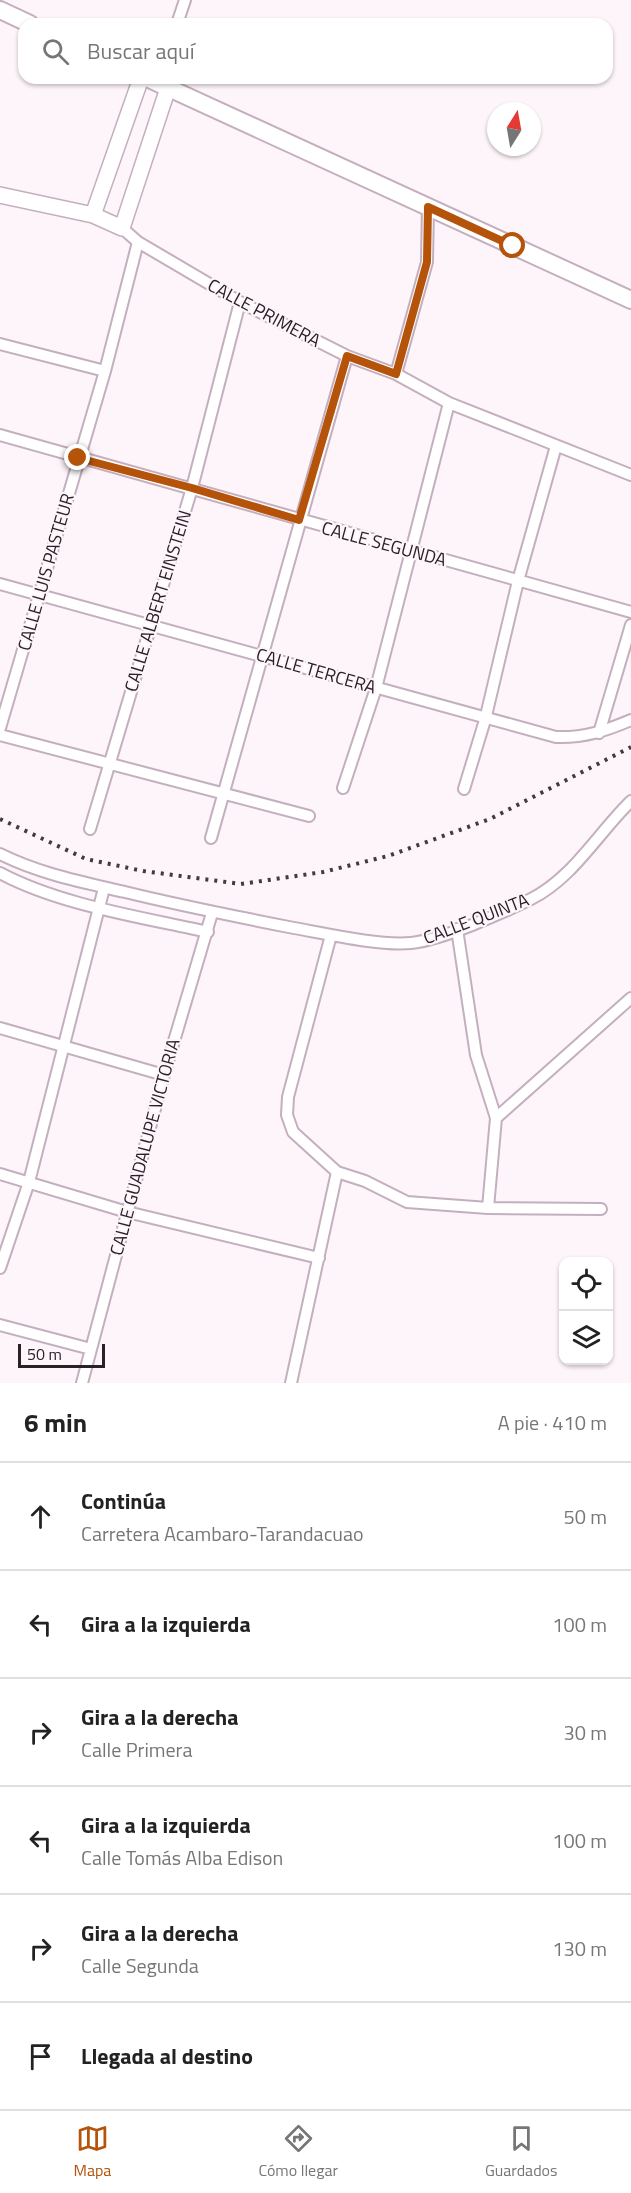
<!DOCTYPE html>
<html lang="es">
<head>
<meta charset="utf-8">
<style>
  :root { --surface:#fff; --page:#f2f2f2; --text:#222; --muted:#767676; --line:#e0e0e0; --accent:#b45309 }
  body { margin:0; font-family:"Titillium Web",sans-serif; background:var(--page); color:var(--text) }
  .controls { position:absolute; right:18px; bottom:18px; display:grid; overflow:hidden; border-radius:12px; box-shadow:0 2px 4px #0004 }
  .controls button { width:54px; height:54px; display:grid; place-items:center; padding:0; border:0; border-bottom:2px solid var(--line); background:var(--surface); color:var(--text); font:30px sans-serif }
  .compass { position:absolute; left:487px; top:102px; width:54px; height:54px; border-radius:50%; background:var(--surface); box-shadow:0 2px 4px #0004; rotate:11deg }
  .scale { position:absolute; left:18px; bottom:15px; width:87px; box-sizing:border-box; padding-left:6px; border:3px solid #292127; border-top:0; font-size:16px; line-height:21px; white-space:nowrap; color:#292127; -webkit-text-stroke:4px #fef5fb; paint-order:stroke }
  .stop { position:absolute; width:18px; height:18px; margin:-14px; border:4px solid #b45309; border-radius:50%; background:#fff }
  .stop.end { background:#b45309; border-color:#fff; box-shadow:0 2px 6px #0008 }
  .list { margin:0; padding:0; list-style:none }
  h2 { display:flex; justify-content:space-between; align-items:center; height:78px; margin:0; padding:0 24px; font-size:26px }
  h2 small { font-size:20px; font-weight:400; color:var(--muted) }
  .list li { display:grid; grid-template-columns:39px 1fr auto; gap:18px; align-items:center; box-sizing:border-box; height:108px; padding:0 24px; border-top:2px solid var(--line) }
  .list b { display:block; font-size:22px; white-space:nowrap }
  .list p { margin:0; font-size:20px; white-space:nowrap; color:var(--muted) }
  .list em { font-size:20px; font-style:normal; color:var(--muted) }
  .icon { flex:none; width:33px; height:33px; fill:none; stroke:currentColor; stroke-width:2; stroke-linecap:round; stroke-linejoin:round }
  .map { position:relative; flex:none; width:631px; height:1383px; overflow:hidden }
  .search { position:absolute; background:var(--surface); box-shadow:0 2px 4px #0004; left:18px; right:18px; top:18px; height:66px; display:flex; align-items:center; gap:15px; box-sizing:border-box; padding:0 21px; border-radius:18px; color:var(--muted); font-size:22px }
  .sheet { height:726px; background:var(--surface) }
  nav { display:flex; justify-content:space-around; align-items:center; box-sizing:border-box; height:84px; border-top:2px solid var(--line); background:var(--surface); font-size:16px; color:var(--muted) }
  nav a { display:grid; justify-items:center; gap:3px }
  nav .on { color:var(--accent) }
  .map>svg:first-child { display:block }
</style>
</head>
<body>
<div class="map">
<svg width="631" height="1383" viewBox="0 0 631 1383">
  <rect width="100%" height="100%" fill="#fef5fb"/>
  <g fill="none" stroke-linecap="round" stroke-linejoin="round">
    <g stroke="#c4afbe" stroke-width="14">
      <path id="street" d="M177,24L185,0
        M122,228L138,242L240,302L347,356L396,374L449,403L631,475
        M0,344L105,371
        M396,374L427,262L428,207
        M0,435L631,612
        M0,584L556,737C584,738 605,731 631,720
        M0,728L105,371L138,242
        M599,733L631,625
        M0,735L309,816
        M343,788L376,688L449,403
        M464,789L485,720L518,581L556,446
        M90,829L192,488L240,302
        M211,838L347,356
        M0,854C40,874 82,882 125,892C182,906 238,917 294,928C327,934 380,946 411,943C442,940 502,913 531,899C573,878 598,833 631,801
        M0,873C60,905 141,917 208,932
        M457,929L476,1055L496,1118L488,1208
        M331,935L288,1097L287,1115L293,1132L337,1172L365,1181L407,1202L488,1208L601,1209
        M0,1028L164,1075
        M496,1118L631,998
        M0,1174L127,1212L319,1258
        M0,1268L29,1182L104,888
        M0,1325L91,1349
        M82,1383L164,1075L212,913
        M291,1383L337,1172"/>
    </g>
    <g stroke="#c4afbe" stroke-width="18">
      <path id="secondary" d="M0,195L93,215L122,228L168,88
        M93,215L141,78"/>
    </g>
    <g stroke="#c4afbe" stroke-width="20">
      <path id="primary" d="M0,10L30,24
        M147,78L631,300"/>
    </g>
    <use href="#street" stroke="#fff" stroke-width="10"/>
    <use href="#secondary" stroke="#fff" stroke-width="15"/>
    <use href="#primary" stroke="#fff" stroke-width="16"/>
    <path stroke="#423a40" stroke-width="4" stroke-dasharray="3 6" stroke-linecap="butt" d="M0,819L86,859L143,871L241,884L323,872L388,856L490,819L631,747"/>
  </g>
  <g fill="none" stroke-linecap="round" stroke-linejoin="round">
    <path stroke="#b45309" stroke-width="8" d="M78,458L192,488L299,520L347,356L396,374L427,262L428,207L513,246"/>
  </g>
  <g text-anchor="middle" stroke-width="4.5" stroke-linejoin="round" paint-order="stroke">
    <g font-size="18" fill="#292127" stroke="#fef5fb">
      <text transform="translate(264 313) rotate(28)" y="6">CALLE PRIMERA</text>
      <text transform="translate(384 544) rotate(15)" y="6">CALLE SEGUNDA</text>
      <text transform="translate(46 572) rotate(-74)" y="6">CALLE LUIS PASTEUR</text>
      <text transform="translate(158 601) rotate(-73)" y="6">CALLE ALBERT EINSTEIN</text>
      <text transform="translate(316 671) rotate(16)" y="6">CALLE TERCERA</text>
      <text transform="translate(476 919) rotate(-21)" y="6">CALLE QUINTA</text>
      <text transform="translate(145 1147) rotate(-75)" y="6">CALLE GUADALUPE VICTORIA</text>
    </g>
  </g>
</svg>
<div class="controls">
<button><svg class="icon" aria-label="locate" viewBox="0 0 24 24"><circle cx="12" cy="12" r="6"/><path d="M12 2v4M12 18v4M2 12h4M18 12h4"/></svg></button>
<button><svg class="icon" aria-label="layers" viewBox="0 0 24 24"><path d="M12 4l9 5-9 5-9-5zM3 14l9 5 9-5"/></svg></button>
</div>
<svg class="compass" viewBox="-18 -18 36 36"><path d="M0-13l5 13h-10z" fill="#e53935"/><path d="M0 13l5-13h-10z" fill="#767676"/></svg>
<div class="scale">50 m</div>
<div class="stop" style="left:513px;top:246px"></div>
<div class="stop end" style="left:78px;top:458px"></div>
<div class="search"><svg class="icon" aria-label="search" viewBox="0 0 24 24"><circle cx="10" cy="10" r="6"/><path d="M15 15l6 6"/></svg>Buscar aquí</div>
</div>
<section class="sheet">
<h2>6 min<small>A pie · 410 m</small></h2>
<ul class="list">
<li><svg class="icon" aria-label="ahead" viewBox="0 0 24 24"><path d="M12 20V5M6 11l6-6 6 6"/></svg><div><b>Continúa</b><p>Carretera Acambaro-Tarandacuao</p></div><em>50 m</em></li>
<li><svg class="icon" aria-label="left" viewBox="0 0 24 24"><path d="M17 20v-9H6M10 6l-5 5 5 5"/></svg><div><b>Gira a la izquierda</b></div><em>100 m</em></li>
<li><svg class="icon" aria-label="right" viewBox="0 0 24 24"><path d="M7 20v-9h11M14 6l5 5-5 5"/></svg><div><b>Gira a la derecha</b><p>Calle Primera</p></div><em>30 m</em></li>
<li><svg class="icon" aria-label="left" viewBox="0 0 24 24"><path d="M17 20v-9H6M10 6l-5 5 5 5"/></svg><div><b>Gira a la izquierda</b><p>Calle Tomás Alba Edison</p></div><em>100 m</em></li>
<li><svg class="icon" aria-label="right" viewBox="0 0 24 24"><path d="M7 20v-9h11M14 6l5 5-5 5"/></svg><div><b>Gira a la derecha</b><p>Calle Segunda</p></div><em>130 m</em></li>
<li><svg class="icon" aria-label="arrive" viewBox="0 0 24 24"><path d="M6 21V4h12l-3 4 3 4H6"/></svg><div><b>Llegada al destino</b></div></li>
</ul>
</section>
<nav>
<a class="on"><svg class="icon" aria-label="map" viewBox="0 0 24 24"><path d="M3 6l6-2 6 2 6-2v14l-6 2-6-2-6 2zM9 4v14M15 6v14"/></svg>Mapa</a>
<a><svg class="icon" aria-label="directions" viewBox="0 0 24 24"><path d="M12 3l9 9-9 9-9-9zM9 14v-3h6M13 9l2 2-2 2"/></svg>Cómo llegar</a>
<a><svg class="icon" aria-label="saved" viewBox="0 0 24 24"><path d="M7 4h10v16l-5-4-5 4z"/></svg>Guardados</a>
</nav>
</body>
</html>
